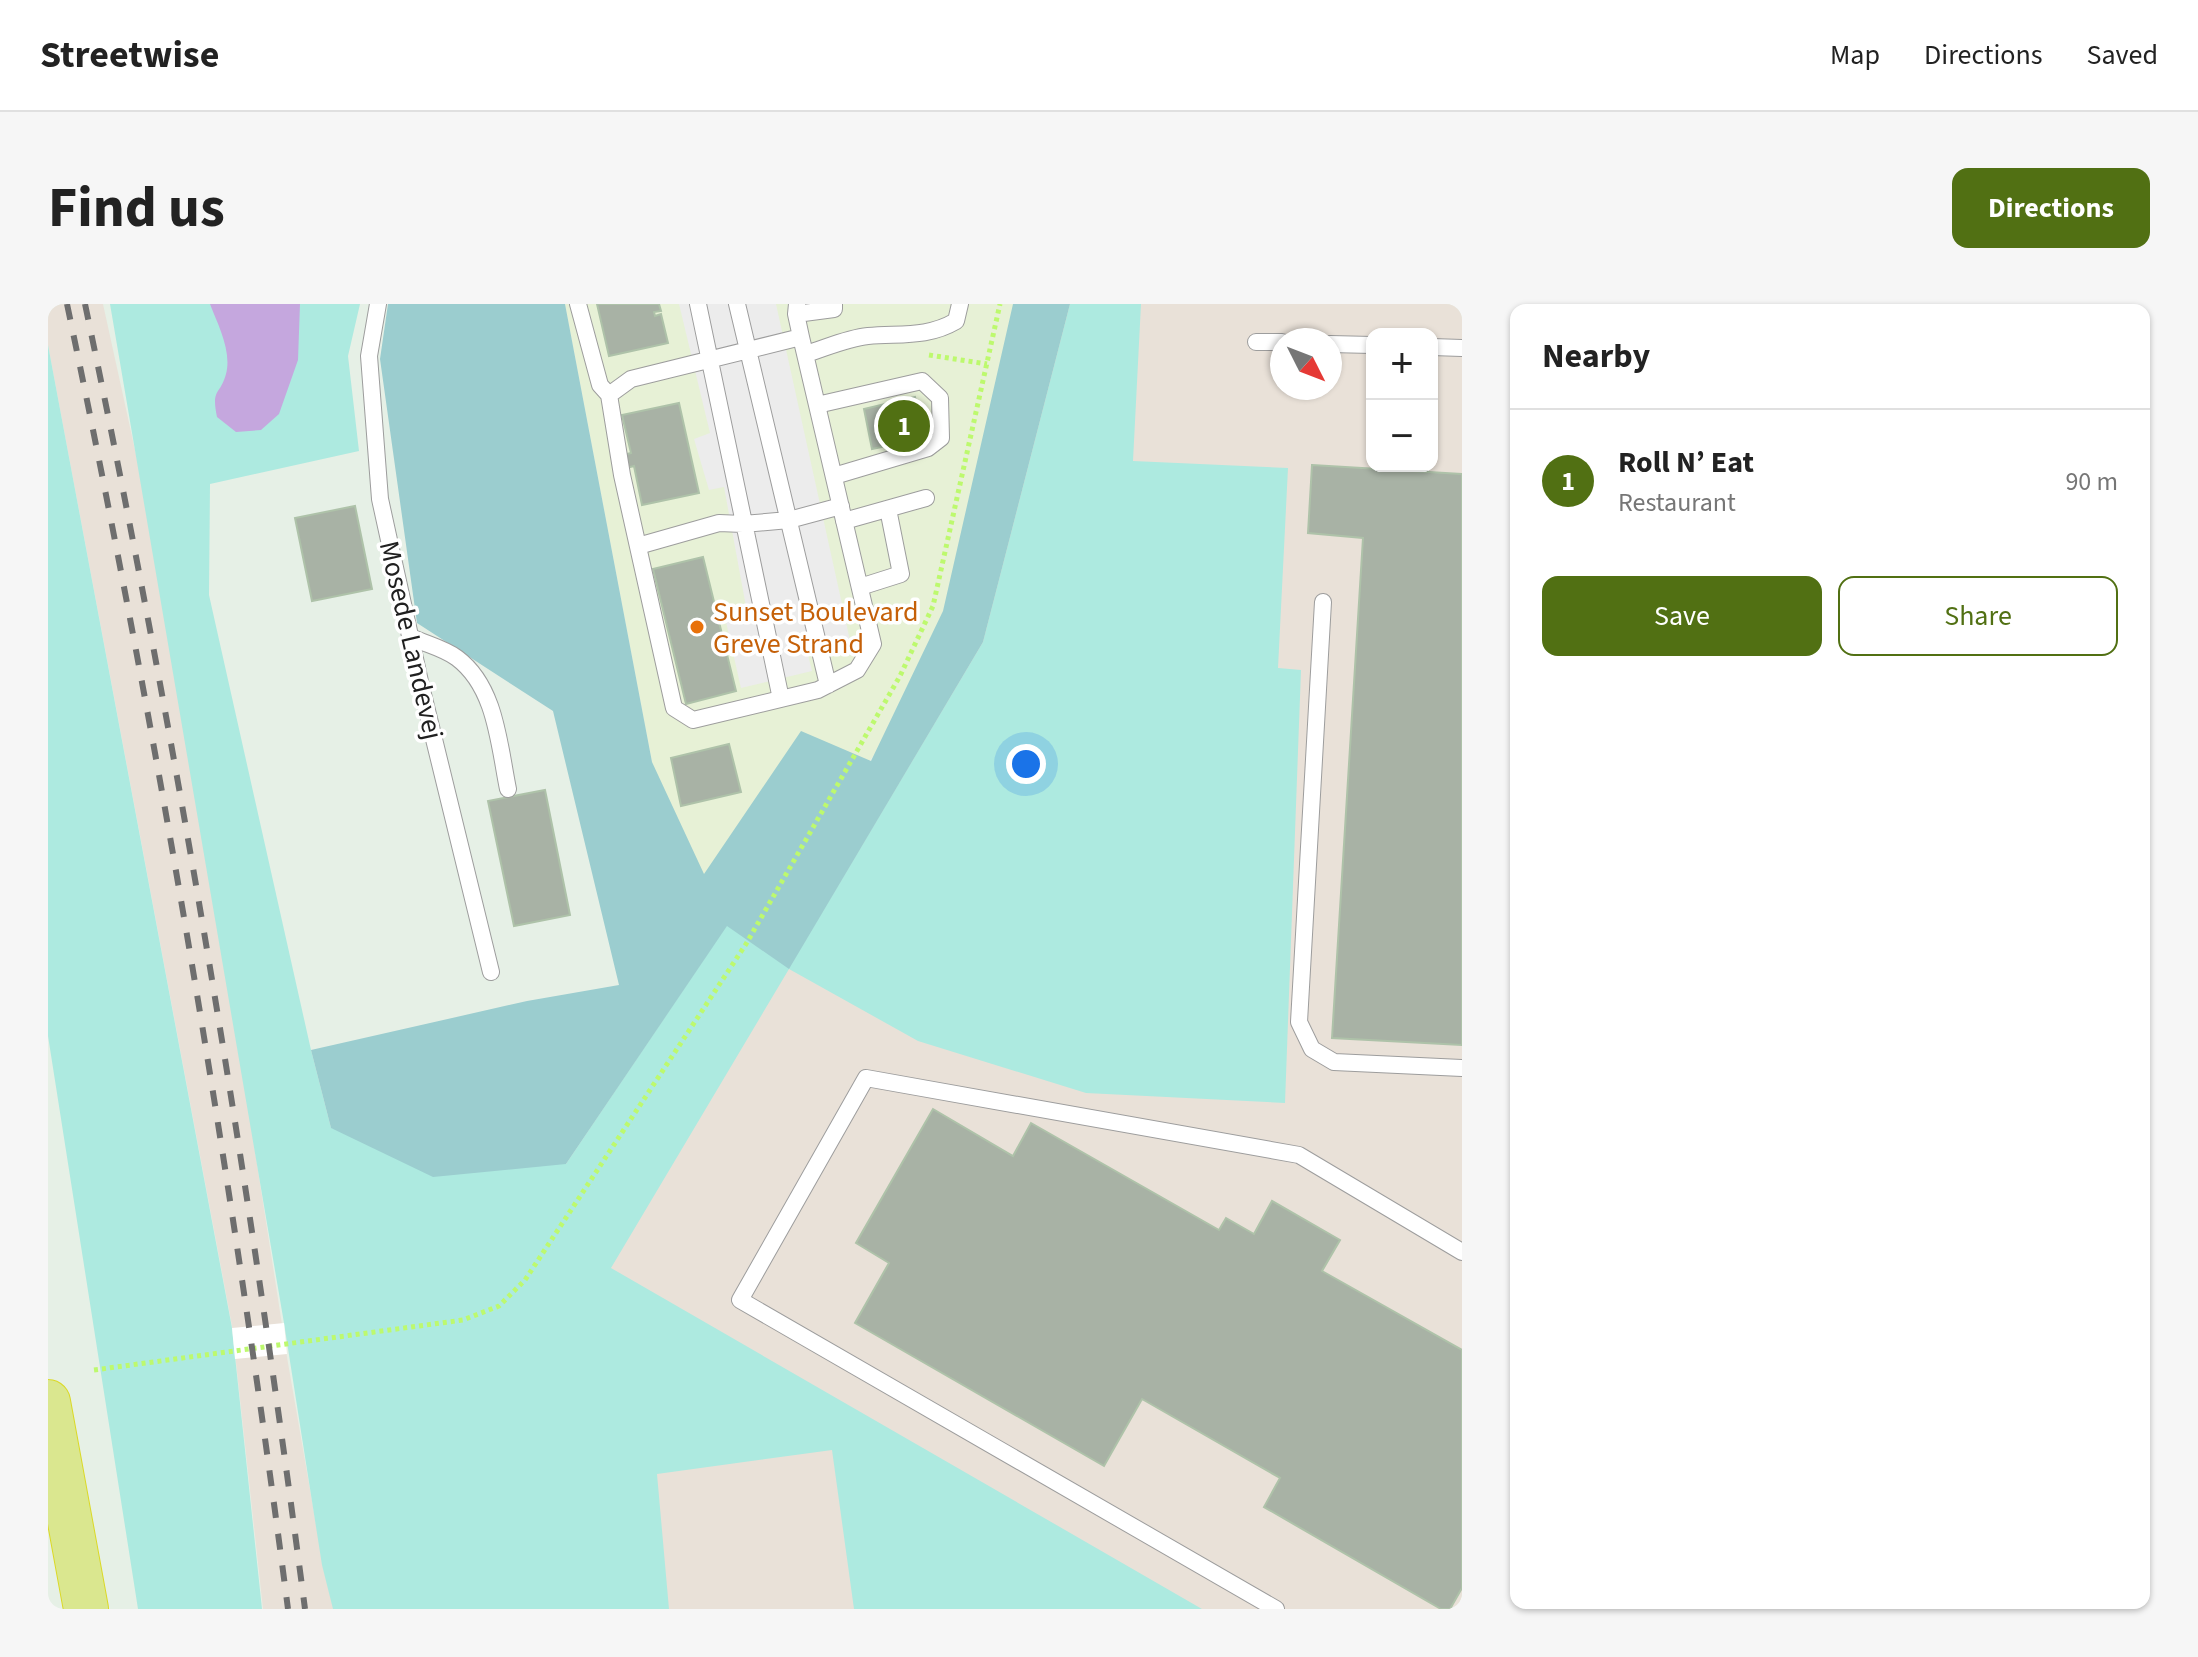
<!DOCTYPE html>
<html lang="en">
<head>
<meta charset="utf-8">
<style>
  :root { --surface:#fff; --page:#f6f6f6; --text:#222; --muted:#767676; --line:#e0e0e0; --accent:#517013 }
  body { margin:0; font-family:"Source Sans 3",sans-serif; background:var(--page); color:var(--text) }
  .controls { position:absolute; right:24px; top:24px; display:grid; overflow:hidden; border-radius:16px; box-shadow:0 2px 6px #0004 }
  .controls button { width:72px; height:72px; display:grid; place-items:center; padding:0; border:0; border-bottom:2px solid var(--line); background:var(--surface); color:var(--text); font:40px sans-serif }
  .compass { position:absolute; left:1222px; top:24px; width:72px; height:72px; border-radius:50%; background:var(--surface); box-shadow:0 2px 6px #0004; rotate:132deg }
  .you { position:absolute; left:978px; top:460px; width:28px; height:28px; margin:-20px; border:6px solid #fff; border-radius:50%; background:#1a73e8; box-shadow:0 0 0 12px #1a73e833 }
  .badge { display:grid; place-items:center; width:52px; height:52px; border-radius:50%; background:var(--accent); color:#fff; font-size:26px; font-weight:700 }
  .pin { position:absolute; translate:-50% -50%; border:4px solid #fff; box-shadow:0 2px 8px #0006 }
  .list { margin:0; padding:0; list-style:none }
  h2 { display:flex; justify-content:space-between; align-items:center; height:104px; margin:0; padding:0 32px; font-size:34px }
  h2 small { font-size:26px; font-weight:400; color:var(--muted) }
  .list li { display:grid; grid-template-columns:52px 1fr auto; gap:24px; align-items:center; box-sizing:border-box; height:144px; padding:0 32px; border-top:2px solid var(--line) }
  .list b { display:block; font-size:30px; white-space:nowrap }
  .list p { margin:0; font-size:26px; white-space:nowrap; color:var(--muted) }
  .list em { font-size:26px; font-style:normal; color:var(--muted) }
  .actions { display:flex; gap:16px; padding:24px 32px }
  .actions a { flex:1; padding:18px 0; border:2px solid var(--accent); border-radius:16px; text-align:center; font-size:28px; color:var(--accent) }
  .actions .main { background:var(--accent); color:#fff }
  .map { position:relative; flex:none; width:1414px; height:1305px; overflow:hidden; border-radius:16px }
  header { display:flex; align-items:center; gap:48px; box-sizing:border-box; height:112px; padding:0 40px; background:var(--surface); border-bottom:2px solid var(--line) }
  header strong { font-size:38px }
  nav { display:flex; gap:44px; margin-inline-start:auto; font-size:28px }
  .intro { display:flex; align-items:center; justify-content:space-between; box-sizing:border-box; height:192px; padding:0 48px }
  h1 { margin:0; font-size:56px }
  .button { padding:20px 36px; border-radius:16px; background:var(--accent); color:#fff; font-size:28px; font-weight:700 }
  main { display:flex; gap:48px; padding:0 48px }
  aside { flex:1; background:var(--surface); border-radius:16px; box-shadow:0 2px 6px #0004 }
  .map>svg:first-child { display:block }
</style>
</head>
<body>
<header>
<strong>Streetwise</strong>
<nav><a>Map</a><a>Directions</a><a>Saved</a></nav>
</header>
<div class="intro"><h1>Find us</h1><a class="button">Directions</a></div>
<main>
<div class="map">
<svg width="1414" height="1305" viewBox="0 0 1414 1305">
  <rect width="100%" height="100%" fill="#e6f0e6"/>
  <path fill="#e7f1d6" d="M517,0H1022L935,338L661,623L604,458Z"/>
  <path fill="#e9e1d8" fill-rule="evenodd" d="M0,0H55L105,228L169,603L240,1059L275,1260L935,338L1022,0H1414V1305H215L184,1022L0,41ZM1324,30H1384V162H1324ZM1234,36H1282V84H1234Z"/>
  <path fill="#adeae0" d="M62,0H312L300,52L311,147L162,180L161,291L263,746L283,824L518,860L679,621L741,664L935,338L1022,0H1093L1085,157L1240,164L1230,364L1253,366L1237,799L1038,789L870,737L741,665L563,964L1154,1305H806L784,1146L609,1170L621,1305H285L274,1261L236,1019Z
    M0,41L184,1024L214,1305H90L0,732Z"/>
  <path fill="#9bcdcf" d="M340,0H517L604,458L656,570L753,427L823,457L895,307L965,0H1022L935,338L741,665L679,622L518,860L385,873L283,824L263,746L479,697L571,681L505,407L369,319L332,55Z"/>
  <path fill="#ececec" d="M631,0H728L803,341L760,351L764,367L693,384L678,318L699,308L676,183L661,186L646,135L662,129Z"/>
  <path fill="#c5a7de" d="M162,0H252L250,56L231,110L213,126L188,128L169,113C163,84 172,92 178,70C184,47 170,21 162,0Z"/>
  <path fill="#fff" d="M236,1019L239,1050L187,1055L184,1024Z"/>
  <path fill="#a8b2a5" stroke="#aec2a9" stroke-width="2" d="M549,0H611L613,7L606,8L607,12L613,10L620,39L561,52Z
    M867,93L876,134L824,145L816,105Z
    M631,99L651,189L594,201L586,162L578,164L575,151L583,149L574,111Z
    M1264,161L1414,170V741L1284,734L1315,234L1260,229Z
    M307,202L324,285L264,297L247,214Z
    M655,253L688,387L638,400L605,265Z
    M681,440L693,488L633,502L623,454Z
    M497,486L522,611L466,622L440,497Z
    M885,805L965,852L983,819L1171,926L1178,914L1206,930L1224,897L1292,936L1274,967L1414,1046V1284L1402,1305H1393L1216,1203L1232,1174L1094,1095L1056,1162L807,1019L841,959L808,939Z"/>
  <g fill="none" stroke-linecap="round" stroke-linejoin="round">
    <g stroke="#9d9d9d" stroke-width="18">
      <path id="service" d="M330,0L321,52L332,195L373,382L443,668
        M530,0L552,81L561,91L574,171L626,404L645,416L770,386L809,366L825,340L753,33L748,10L749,0
        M650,0L733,395
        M689,0L780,381
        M748,10L786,5V0
        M1208,38H1234
        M1282,40L1324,41
        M1384,43L1414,44
        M758,50C778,44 799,34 820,32C852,29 879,34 908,17L912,0
        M561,91L583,75L753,33
        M769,101L874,77L892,94L893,134L880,144L786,172
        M796,217L878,194
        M590,242L671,219L695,220L741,216L793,202
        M812,283L853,270L840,205
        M1275,298L1251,718L1264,745L1286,758L1414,764
        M363,333C377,340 396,344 409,354C448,383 451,441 460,485
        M1228,1305L692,996L818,774L1251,851L1414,948"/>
    </g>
    <g stroke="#dbd927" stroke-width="46">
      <path id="motorway" d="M0,1098L38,1305"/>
    </g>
    <path stroke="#bdf96e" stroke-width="5" stroke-dasharray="4 4" stroke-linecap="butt" d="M881,51L939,60
      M46,1066L415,1016L451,1002L477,976L698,640L852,372L885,302L952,0"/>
    <use href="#service" stroke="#fff" stroke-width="16"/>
    <use href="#motorway" stroke="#dae78f" stroke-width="44"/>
    <path stroke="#6e6e6e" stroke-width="6" stroke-dasharray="16 16" stroke-linecap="butt" d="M19,0C110,432 183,867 240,1305
      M37,0C128,432 200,867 257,1305"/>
  </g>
  <circle fill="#e8710a" stroke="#fff" stroke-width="3" cx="649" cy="323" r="8"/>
  <g text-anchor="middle" stroke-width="7" stroke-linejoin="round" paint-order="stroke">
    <g font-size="28" fill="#c56008" stroke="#fff" text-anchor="start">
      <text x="665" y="317">Sunset Boulevard<tspan x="665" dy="32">Greve Strand</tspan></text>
    </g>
    <g font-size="28" fill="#202020" stroke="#fff">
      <text transform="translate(364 336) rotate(77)" y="10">Mosede Landevej</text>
    </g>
  </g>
</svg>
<div class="controls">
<button>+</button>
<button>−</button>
</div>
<svg class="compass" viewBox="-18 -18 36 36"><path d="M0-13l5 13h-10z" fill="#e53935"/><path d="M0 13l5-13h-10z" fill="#767676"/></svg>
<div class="you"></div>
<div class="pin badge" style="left:856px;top:122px">1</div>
</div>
<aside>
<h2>Nearby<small></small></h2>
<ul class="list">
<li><span class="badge">1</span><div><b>Roll N’ Eat</b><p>Restaurant</p></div><em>90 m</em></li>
</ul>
<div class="actions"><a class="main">Save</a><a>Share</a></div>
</aside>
</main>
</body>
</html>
